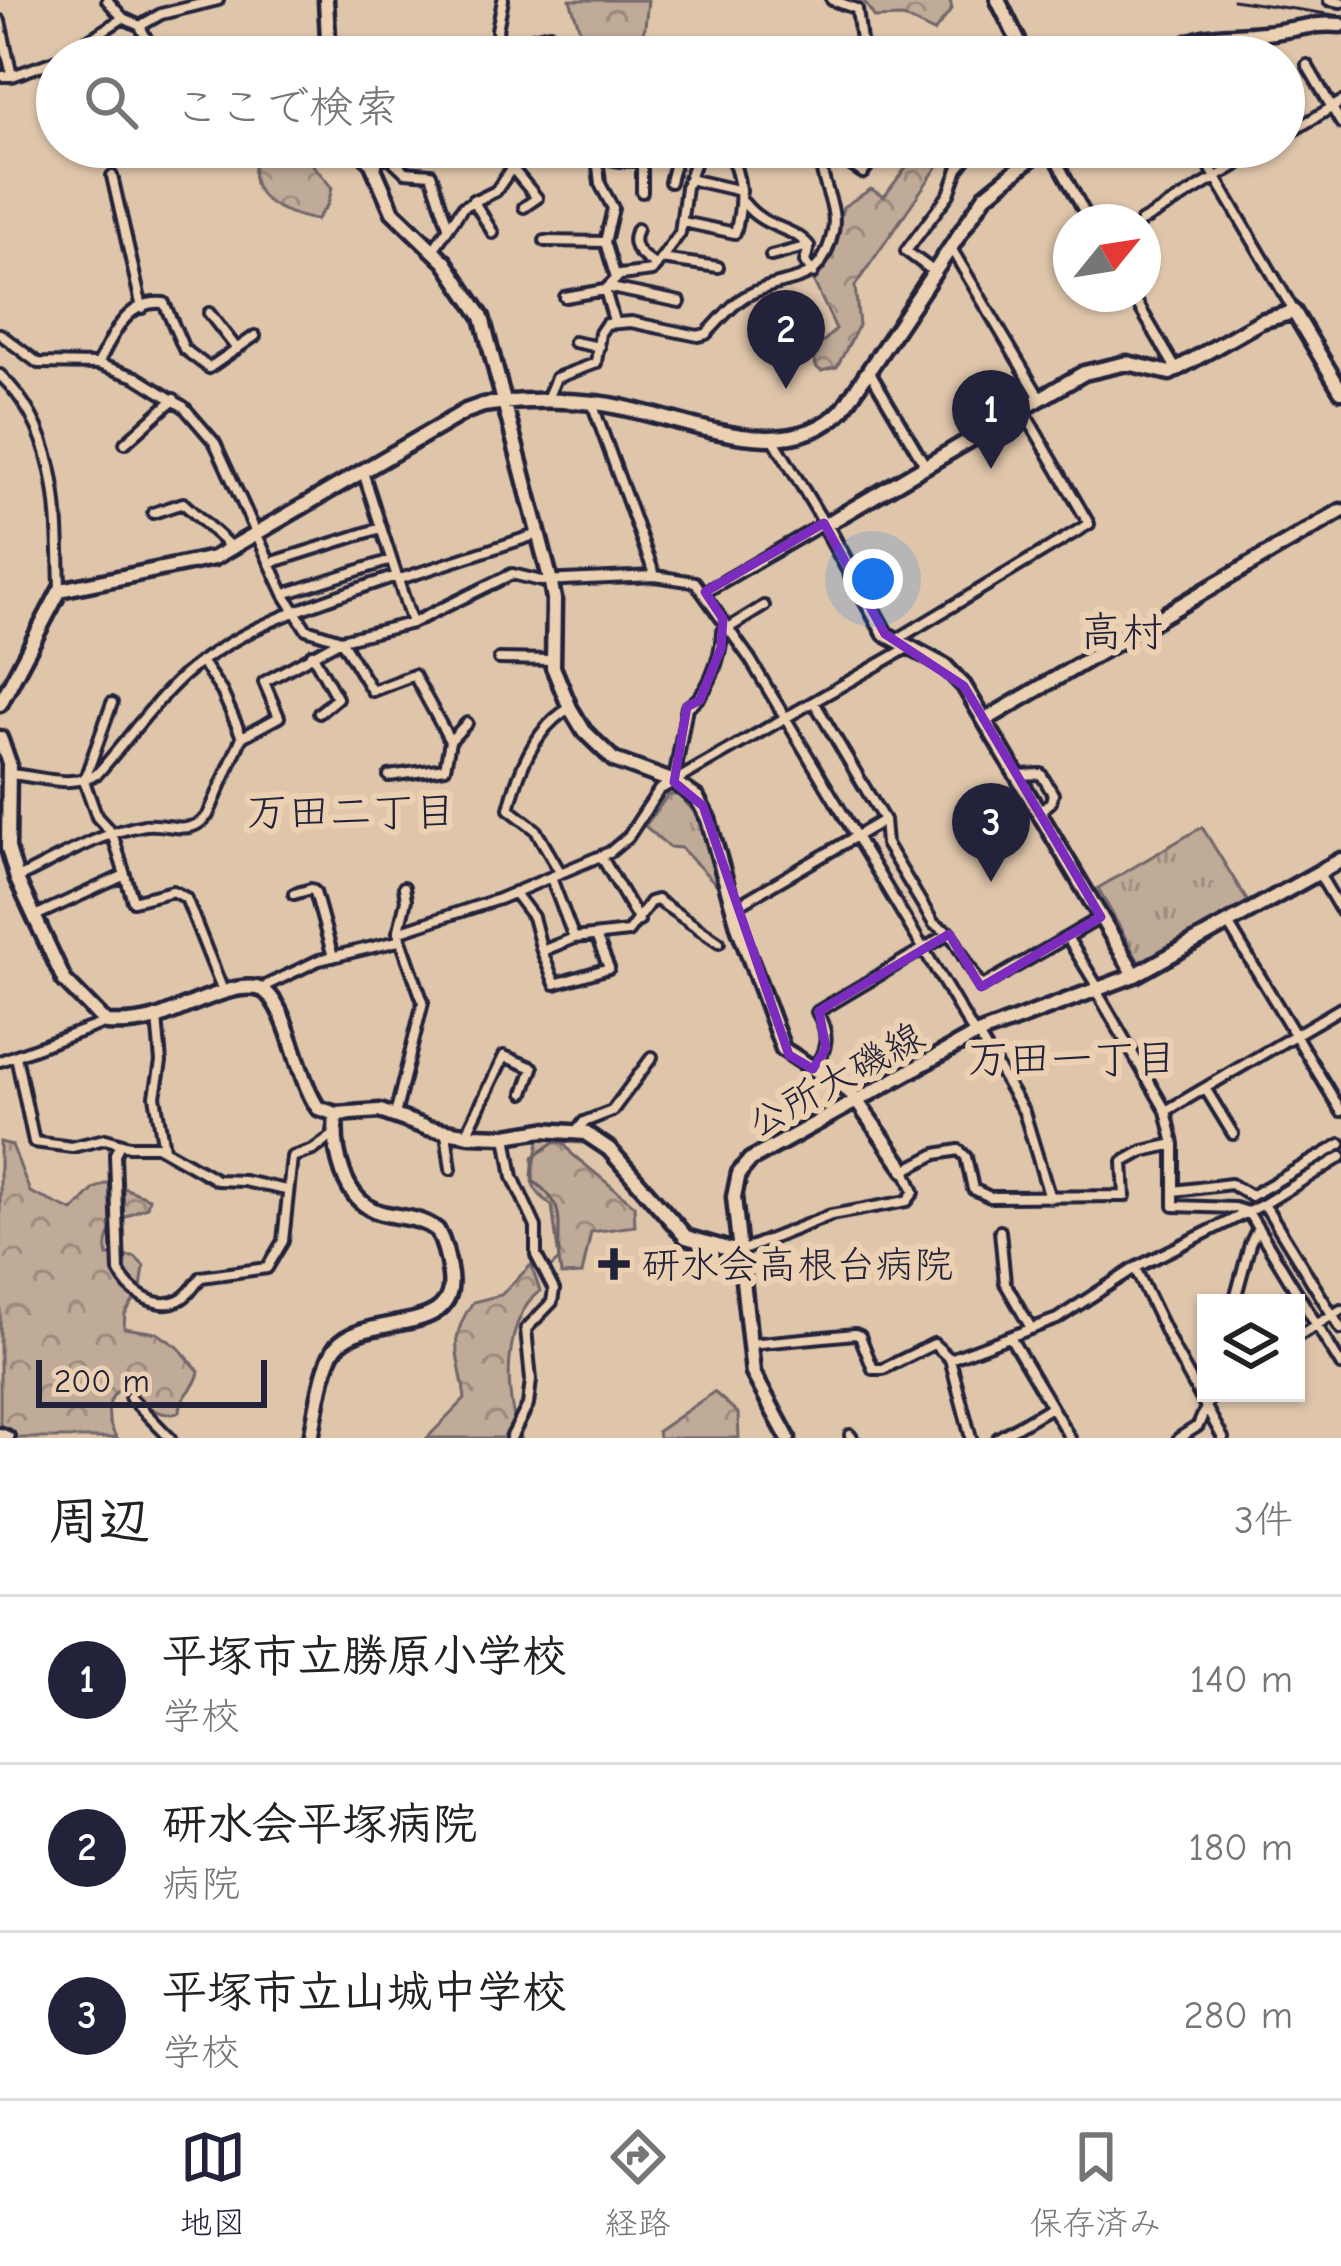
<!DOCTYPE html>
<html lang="ja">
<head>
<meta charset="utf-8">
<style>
  :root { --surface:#fff; --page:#f2f2f2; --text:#222; --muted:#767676; --line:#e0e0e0; --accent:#22223b }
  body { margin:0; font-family:"Comic Neue","Klee One",sans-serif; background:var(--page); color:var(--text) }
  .controls { position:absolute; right:36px; bottom:36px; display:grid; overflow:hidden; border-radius:0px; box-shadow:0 3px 9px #0004 }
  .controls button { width:108px; height:108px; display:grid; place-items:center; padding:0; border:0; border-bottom:3px solid var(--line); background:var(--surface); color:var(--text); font:60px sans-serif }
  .compass { position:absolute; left:1053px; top:204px; width:108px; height:108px; border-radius:50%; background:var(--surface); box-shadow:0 3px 9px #0004; rotate:60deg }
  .scale { position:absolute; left:36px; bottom:30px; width:231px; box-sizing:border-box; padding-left:12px; border:6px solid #22223b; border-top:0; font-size:33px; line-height:42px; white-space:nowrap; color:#22223b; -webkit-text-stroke:9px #ebd0b2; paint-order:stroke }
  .you { position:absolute; left:873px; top:579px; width:42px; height:42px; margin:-30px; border:9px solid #fff; border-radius:50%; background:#1a73e8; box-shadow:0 0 0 18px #1a73e833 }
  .badge { display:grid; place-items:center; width:78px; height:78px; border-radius:50%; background:var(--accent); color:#fff; font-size:39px; font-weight:700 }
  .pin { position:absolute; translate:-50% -99px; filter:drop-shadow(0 3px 6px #0008) }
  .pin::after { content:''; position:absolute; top:63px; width:42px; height:36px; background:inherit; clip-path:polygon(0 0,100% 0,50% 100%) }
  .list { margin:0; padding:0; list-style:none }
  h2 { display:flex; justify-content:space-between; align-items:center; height:156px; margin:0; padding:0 48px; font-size:51px }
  h2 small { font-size:39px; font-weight:400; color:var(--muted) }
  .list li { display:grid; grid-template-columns:78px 1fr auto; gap:36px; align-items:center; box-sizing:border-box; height:168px; padding:0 48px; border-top:3px solid var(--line) }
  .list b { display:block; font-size:45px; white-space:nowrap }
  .list p { margin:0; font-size:39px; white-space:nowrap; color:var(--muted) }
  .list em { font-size:39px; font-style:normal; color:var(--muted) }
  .icon { flex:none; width:66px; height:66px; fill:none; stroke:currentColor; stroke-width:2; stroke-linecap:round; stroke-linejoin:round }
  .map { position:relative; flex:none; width:1341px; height:1438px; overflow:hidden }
  .search { position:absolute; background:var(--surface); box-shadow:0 3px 9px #0004; left:36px; right:36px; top:36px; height:132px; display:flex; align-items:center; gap:30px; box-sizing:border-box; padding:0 42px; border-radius:66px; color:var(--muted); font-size:45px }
  .sheet { height:660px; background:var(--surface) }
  nav { display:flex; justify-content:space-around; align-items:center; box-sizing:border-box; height:168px; border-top:3px solid var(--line); background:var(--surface); font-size:33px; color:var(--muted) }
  nav a { display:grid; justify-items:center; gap:6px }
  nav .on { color:var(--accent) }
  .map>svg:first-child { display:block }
</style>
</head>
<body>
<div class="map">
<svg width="1341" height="1438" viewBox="0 0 1341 1438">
  <defs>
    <pattern id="grass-tufts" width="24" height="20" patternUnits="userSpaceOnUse" patternTransform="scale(3)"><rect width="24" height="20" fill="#c0aa98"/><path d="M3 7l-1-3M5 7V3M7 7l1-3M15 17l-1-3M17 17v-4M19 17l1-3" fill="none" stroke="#9c8a7d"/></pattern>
    <pattern id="forest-crowns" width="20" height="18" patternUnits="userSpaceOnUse" patternTransform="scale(3)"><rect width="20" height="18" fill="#c0aa98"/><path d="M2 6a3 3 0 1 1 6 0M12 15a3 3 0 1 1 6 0" fill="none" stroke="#9c8a7d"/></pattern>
  </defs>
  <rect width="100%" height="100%" fill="#dfc6ab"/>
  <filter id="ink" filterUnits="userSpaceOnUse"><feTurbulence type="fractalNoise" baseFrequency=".00833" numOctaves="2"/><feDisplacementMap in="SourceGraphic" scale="24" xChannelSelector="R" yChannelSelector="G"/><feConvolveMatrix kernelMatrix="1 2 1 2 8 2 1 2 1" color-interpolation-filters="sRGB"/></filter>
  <g filter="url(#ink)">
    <path fill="url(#grass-tufts)" stroke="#71666a" stroke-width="3" d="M668,795H679L698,816L719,887L681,848L669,847L645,826Z
      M1202,827L1248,902L1140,964L1098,888Z"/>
    <path fill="url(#forest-crowns)" stroke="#71666a" stroke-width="3" d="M570,0H648L645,27L634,57H589Z
      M863,0H950L952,9L934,32L903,17L875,18Z
      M271,147C306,149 311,163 332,188L328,204L316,220C280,213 240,197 258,153Z
      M909,147H951L855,286L859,325L837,367L821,371L816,367L813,352L836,329L814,282L829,260L843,207L871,189L884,197L913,158Z
      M557,1135L572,1154L634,1205L635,1226L591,1232L582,1274L561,1275L552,1206C519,1180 536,1174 539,1139Z
      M0,1142L12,1145L30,1192L73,1211L94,1189L109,1182L149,1198L147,1207C125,1214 101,1231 108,1256L135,1257L144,1266L141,1289L125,1314L124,1328L157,1333L178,1347L199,1371C197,1388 180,1396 180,1411C155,1423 141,1394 118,1390C104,1402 107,1424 117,1438H0Z
      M531,1265L540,1291C503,1318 503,1399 521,1438H427L465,1399C460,1355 445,1343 473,1302L501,1295Z
      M714,1392L738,1413L739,1438H659L658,1431Z"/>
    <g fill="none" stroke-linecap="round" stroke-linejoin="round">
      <path stroke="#685f64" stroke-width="3" d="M1259,1217L1341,1352
        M549,1269L559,1260C557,1223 568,1205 533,1181V1157L555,1142L585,1143"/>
      <g stroke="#22223b" stroke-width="16">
        <path id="street" d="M107,0L123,18L140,26L146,38
          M832,0L857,9L863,57
          M1329,0L1341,2
          M0,21L12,76
          M140,26L161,14L218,0
          M500,46L549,34L555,55L582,48
          M62,57L123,18
          M502,57L497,30L503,0
          M1307,65L1341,123
          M0,76H12L57,60
          M1284,136L1341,102
          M616,147L619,161
          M1049,147L1090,222
          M1198,147L1294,311
          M597,157L600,184L613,208L605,242L616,278
          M642,161V192
          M377,165L376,161L388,156L405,172L431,174L448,226
          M512,168L537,198L524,207
          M112,176L142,308
          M689,179L741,191
          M670,182L679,147
          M473,200L493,233
          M744,203C765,230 793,226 809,246L805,262L813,273
          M683,222L735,233C744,200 742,179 727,147
          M1141,222L1267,147
          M637,229C628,248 642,256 656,266
          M545,241L605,242
          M951,248L1040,398
          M433,250L463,207L496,191L514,165L526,157L566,151L619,161H642L669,147
          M771,256L809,246
          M661,259L718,267
          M933,271L906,251L949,194L958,169L975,147
          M611,288L680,302
          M1132,294L1176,369
          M565,297L605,290
          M209,313L237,349
          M614,321L605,290L620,275L652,271L680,233L686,187L700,147
          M0,334L38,363L98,364L136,377L184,407L215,443L284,594L306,629L341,640L412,623L512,574L541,581L655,576L695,582L750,659L975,1035
          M574,342L599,347
          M98,364C113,335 127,299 164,303L184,349L209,368L255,336
          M870,372L925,465
          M0,375C60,432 58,512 60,590
          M547,399L556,378L596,363L600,333L606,324L631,322L698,336L706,334C720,321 732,303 748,295C790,273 820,291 833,231C839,201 813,176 824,147L863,173L881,147
          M592,403L655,576
          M774,440L825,525
          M125,443L174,399
          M363,472L412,623
          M153,513L183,503L232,548
          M270,563L381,528
          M705,592L823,524
          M284,594L391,560
          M896,640L1089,524L1023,410
          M312,654L337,698L319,713
          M499,659L552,660
          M201,661L222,692L242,737
          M814,702L884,820L886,844L934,924L950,933L981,987L1100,918
          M450,741L467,723
          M10,774C40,776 68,789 97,774C126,742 151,705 183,676C240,626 319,602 390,578H403L538,534
          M1018,775L1041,774L1053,794L1051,802L1039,812
          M674,780L687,707C709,695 721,657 722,632L764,606
          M601,856L639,921
          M560,872L535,829L509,809C518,772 535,727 570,708
          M1319,874L1341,911
          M125,875L133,901L173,891L186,898L223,991
          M18,878C57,859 101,832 145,825C170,822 189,838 208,815L242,737L279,717L264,682L341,640L372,691L414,675L450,741L445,768L389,776
          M551,878L574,938
          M514,892L533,917L542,951L574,938L628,932L650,902L657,900L719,942
          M294,894L311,889L315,892L333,957
          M733,908L884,820
          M35,916L125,875L112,833L97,817L84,781L112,703
          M1229,925L1341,1111
          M399,930L406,900L404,887
          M1067,937L1100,991
          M542,951L555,984L609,968L596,936
          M266,990L267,985L319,960L398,941
          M1097,992L1166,1111L1341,1008
          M157,1018L161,1062L155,1096L164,1149
          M978,1035L1024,1112L1050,1198
          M16,1056L34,1142L72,1147L105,1139L129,1146H157L217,1180L244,1181L286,1190
          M0,1061L104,1023
          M813,1069C828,1050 830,1033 817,1012L950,933
          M1205,1088L1233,1134
          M1166,1111L1174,1144V1206L1235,1208L1248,1212L1341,1365
          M395,1115L423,1002L398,932L499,899L610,852L628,837L659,790L909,647
          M576,1132L584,1122L612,1111L652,1057
          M446,1133L451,1169
          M467,1133L504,1056L533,1068L524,1093
          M506,1136L513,1177L536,1227V1255L554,1290L552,1302L526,1329L531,1380L528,1405L511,1438
          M120,1144L115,1154L119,1271C128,1291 155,1311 179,1300C188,1296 195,1285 201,1277L267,1268L283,1241L292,1157L313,1150L334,1135
          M1174,1191L1231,1184L1251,1196L1341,1144
          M1264,1204L1341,1329
          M1000,1231L1005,1283L1031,1328
          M738,1252L831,1215L907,1201L914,1192L905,1170L936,1154L959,1150L966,1157L973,1189L990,1197L1125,1196L1123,1162L1143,1151L1174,1144
          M1135,1268L1175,1351L1223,1438
          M1234,1303L1250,1244L1258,1228
          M1010,1337L1070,1438
          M1296,1337L1341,1310
          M750,1344L855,1334L860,1336L873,1369H883L934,1344L950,1359L971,1438
          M950,1359L1057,1319L1135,1268L1264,1204L1341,1157
          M130,1397L170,1438
          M850,1435L852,1438
          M998,1438L1051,1407
          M1179,1438L1198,1426L1212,1393"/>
      </g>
      <g stroke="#22223b" stroke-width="21">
        <path id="secondary" d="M326,0L329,57
          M998,0L1026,57
          M1163,57C1203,29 1221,38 1264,33C1291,31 1314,22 1341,25
          M359,147L372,164L393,212L445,262L482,317L550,578L554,599L553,667L570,708L584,731L614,760L674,782L697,798L708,819L739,929L783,1049L851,1093L905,1170
          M0,704L60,590L214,558L466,411L483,405C519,400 559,399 595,403C671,410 782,474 843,409L985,196L1045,147
          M985,720L1341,511
          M0,738L9,763L8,848L17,879L64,980L106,1023C122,1024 138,1023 153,1019C179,1012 249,971 269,995C291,1020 297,1077 318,1108L336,1114L380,1111L428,1128L470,1135L506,1136L543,1130L585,1133L609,1149L686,1237L738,1252
          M1135,975L964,686L945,666L885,634L825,525L1084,373L1127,363L1170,373L1261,321L1294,312L1341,391
          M0,1435L7,1438
          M311,1438C316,1415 322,1364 336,1347C366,1311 458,1339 450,1275C448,1259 445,1244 437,1230C420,1217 402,1218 382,1213C342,1203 333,1148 336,1114
          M788,1438L753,1373L734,1197L739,1173L750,1160L975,1035L1135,975L1341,860"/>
      </g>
      <use href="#street" stroke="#ebd0b2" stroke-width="8"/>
      <use href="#secondary" stroke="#ebd0b2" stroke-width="12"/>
      <path stroke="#22223b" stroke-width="3" d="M1233,0L1341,16"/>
    </g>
  </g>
  <path fill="none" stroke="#7b2cbf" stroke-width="9" stroke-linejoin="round" d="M824,523L885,634L964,686L1101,917L981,987L949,934L819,1011L826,1048L813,1069L789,1055L703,806L674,782L687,707L700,700L721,648L723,619L705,592Z"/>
  <path fill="#22223b" stroke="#ebd0b2" stroke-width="4.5" d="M608 1246h12v12h12v12h-12v12h-12v-12h-12v-12h12z"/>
  <g text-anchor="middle" stroke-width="12" stroke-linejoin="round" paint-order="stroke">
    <g font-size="39" fill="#22223b" stroke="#ebd0b2">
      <text transform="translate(835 1079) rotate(-29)" y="14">公所大磯線</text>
    </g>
    <g font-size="39" fill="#22223b" stroke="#ebd0b2" text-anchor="start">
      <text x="641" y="1278">研水会高根台病院</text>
    </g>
    <g font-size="42" fill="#22223b" stroke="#ebd0b2">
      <text x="1122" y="646">高村</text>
      <text x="351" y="826">万田二丁目</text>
      <text x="1072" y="1073">万田一丁目</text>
    </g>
  </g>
</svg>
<div class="controls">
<button><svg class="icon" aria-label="layers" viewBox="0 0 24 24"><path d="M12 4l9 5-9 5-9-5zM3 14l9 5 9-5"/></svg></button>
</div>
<svg class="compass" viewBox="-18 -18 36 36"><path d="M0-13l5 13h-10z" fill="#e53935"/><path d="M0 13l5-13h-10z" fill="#767676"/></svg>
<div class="scale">200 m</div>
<div class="you"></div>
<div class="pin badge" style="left:991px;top:469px">1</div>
<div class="pin badge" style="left:786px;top:389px">2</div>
<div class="pin badge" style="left:991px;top:882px">3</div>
<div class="search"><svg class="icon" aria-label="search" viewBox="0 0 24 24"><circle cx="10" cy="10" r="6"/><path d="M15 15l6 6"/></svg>ここで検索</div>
</div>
<section class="sheet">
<h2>周辺<small>3件</small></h2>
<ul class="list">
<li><span class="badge">1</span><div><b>平塚市立勝原小学校</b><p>学校</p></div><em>140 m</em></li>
<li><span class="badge">2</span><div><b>研水会平塚病院</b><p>病院</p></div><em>180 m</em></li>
<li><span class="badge">3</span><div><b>平塚市立山城中学校</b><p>学校</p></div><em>280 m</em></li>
</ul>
</section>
<nav>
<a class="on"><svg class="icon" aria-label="map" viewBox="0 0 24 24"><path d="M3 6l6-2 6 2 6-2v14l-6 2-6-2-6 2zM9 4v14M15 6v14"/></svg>地図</a>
<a><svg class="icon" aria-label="directions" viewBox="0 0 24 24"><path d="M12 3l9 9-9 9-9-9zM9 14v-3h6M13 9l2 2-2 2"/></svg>経路</a>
<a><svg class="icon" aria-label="saved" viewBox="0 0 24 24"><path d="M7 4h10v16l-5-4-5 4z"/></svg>保存済み</a>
</nav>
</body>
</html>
